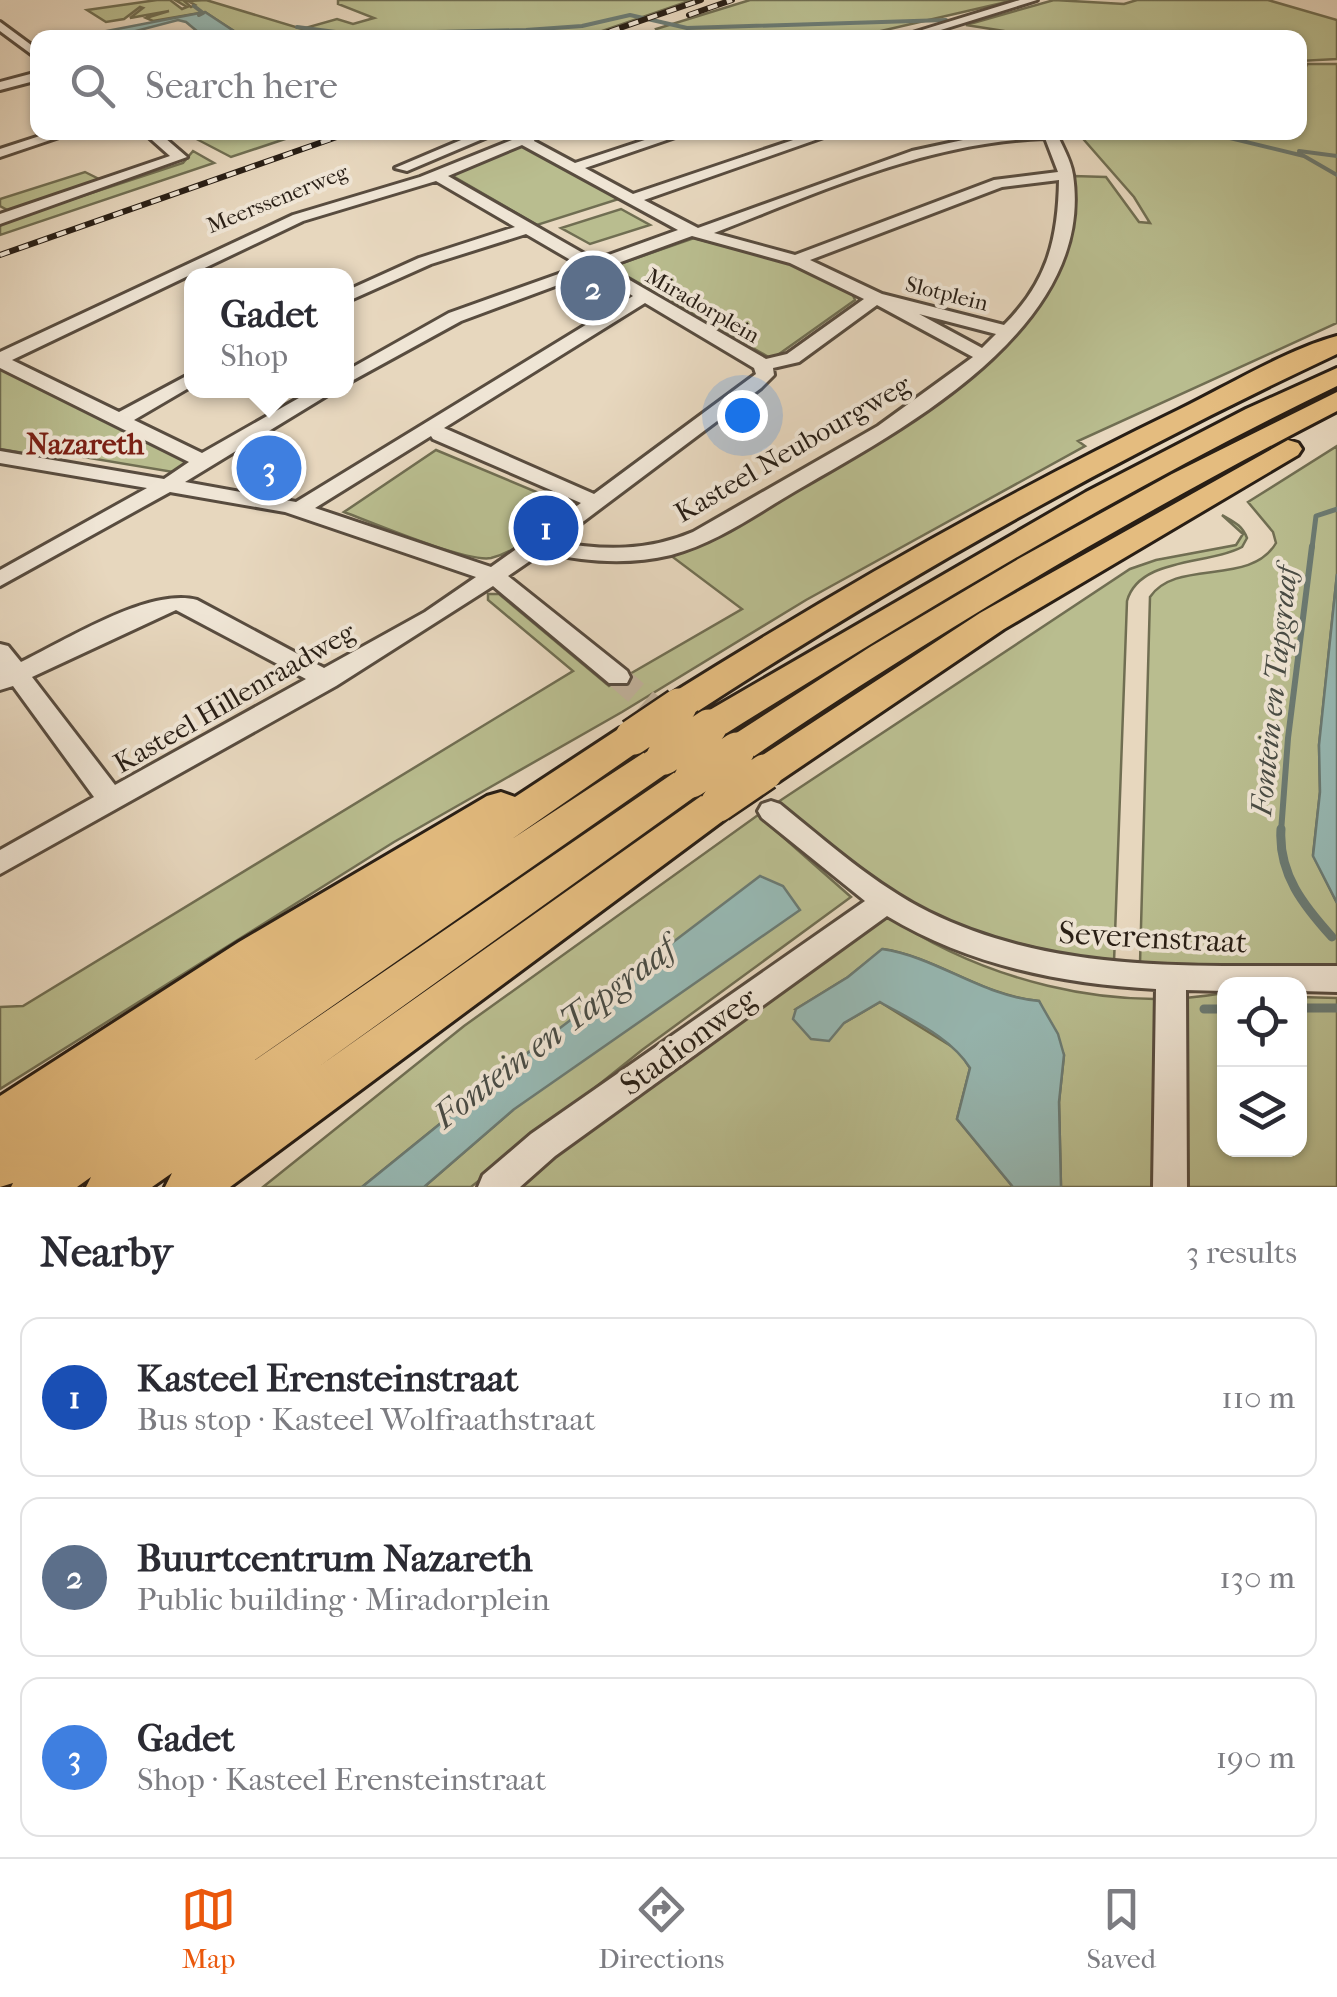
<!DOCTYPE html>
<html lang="en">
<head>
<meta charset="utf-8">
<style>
  :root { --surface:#fff; --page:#f7f7f7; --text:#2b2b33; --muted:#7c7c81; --line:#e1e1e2; --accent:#ea580c }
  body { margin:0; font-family:"IM FELL French Canon",serif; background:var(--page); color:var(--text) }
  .controls { position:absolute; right:30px; bottom:30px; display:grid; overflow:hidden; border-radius:20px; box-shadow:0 2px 8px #0004 }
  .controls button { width:90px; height:90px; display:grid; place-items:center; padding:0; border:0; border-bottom:2px solid var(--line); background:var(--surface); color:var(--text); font:50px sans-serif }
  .you { position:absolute; left:742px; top:415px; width:35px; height:35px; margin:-25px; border:8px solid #fff; border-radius:50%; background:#1a73e8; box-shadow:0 0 0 15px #1a73e833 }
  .badge { display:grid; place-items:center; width:65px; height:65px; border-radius:50%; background:var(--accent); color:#fff; font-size:32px; font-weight:700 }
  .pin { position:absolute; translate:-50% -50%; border:5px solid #fff; box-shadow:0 2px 10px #0006 }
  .popup { position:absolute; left:184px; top:268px; width:170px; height:130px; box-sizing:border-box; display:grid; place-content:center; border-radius:20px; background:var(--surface); filter:drop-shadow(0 2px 8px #0005); font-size:32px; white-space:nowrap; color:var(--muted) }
  .popup b { font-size:38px; color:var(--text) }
  .popup::after { content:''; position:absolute; left:50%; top:100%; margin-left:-20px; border:20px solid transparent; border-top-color:var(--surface) }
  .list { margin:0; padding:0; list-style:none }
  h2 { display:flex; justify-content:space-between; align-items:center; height:130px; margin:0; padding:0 40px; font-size:42px }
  h2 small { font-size:32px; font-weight:400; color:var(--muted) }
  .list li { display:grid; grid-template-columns:65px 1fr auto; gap:30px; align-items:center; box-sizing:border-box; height:160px; margin:0 20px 20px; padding:0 20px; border:2px solid var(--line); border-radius:20px }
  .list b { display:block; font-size:38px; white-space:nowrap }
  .list p { margin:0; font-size:32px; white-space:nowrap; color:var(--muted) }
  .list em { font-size:32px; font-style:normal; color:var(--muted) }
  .icon { flex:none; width:55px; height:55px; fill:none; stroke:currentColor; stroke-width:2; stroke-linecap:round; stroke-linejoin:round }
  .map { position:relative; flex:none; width:1337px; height:1187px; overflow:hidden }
  .search { position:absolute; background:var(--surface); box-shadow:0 2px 8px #0004; left:30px; right:30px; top:30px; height:110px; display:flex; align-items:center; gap:25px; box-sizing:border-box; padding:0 35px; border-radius:20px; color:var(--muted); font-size:38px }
  .sheet { height:670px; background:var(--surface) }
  nav { display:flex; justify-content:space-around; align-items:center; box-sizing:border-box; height:140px; border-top:2px solid var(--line); background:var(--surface); font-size:28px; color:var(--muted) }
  nav a { display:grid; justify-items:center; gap:5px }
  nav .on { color:var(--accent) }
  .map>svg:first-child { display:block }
</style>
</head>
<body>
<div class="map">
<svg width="1337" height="1187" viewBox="0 0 1337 1187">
  <rect width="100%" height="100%" fill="#e7d7be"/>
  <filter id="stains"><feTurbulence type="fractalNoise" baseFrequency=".002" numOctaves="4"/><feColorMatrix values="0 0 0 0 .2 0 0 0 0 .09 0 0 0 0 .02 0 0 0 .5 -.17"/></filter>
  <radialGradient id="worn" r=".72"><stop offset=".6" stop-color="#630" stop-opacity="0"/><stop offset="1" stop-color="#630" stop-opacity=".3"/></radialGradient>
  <path fill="#b9bd8f" stroke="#706e52" stroke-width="2.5" d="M157,0H170L182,9L187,7L175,0H183L191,7L195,5L188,1L206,0L302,29L337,19L353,24L374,18L338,4V0H692L582,38L243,37L205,12L153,21L146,18L169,11L130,18L143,8L140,7L124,19L106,22L87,10Z
    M750,0H1015L855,37H645L658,33L656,29Z
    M1054,0L1124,4L1137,0H1268L1337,20V59L1300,61V38H1021L1004,31L966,25Z
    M1307,64H1337V323L1078,441L1085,446L806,600L622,712L394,842L0,1089V1007L23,1006L573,671L488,600V594H499L609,686L742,609L670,555C717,538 762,511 805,486C877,445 953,401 1010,341C1051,299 1082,235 1074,176L1106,177L1139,222L1150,223L1134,197L1078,133L1300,132V82Z
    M185,133H303L231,157Z
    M519,144L622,198L537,225L451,175Z
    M193,151L214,163L0,235V223L183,163Z
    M85,172L103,181L11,212L0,206V199Z
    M621,209L650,225L590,244L561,228Z
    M694,238L792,264L852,293L855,300L772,359L611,267Z
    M0,365L196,461L173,472L48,451L41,456L0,449Z
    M1337,446V574L1319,745L1320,792L1313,855L1337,903V967L1140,964L1150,597C1176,558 1251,587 1276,543L1273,532L1248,502Z
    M436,450L565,504C544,525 521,551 491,558C467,563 371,522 344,512Z
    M1222,515C1234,522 1242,525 1247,538L1242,547C1209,565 1139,557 1127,601L1114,962C1037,951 962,934 894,892C853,867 816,832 778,802L1130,569L1156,560L1236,545L1243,534Z
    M758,815L851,897L642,1050L471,1187H424L513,1110L535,1047L362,1187H263L464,1026Z
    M885,914C982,980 1109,1013 1224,993V1150H1300V997L1337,998V1187H1061L1059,1102L1064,1055L1039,1001C980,995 937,957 883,949L848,977L796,1009L844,1023L880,1002L959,1051L970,1068L957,1119L1013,1187H518L553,1154Z"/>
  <path fill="#97b9b4" stroke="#6b7b74" stroke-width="2.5" d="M205,12L243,37H204L186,22L178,20L113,37L86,35Z
    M1337,574V903L1313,856L1320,792L1319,745Z
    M760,876L783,886L800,910L513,1110L424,1187H362L535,1047Z
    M882,949C937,957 981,996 1039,1001L1058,1034L1064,1055L1059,1102L1061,1187H1013L957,1119L970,1068C951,1037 911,1020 880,1002L844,1023L829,1041L811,1039L793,1019L796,1009L848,977Z"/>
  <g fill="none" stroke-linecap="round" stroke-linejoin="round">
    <path stroke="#6b7b74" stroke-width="4" d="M194,6L203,13L199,15
      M297,27L351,34L526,30L582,26L630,15L687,28L946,20
      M269,38L322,36
      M1205,132L1304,156L1337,175
      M1299,151L1337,156"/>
    <path stroke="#6b7b74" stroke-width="5" d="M1312,548L1316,516L1337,509"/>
    <path stroke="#6b7b74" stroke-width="6" d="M1281,832L1288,738L1312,546"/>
    <path stroke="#6b7b74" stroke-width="9" d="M1281,829C1278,874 1304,906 1332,937
      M1300,1008H1337
      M1204,1009H1224"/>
    <path stroke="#c1b29c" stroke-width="24" stroke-dasharray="24 12" stroke-linecap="butt" d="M618,677L671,723"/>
    <g stroke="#584c3f" stroke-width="6">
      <path id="minor" d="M1020,0H1037L915,38H896Z
        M0,22L38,50V59L0,31Z
        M38,72V80L0,90V82Z
        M52,132H74L0,157V149Z
        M143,132H158L187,157L0,224V214L170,156Z
        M480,132H499L407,171L395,168Z
        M508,132L536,134L534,141L575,163L669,132H690L585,168L633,194L817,132H838L644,200L698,228L912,151L1000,132H1056C1062,146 1071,160 1073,175C1095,323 914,423 806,485C763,509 720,542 671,555C629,565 585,562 543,552L508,576L627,671L630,677L627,683H609L493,586L336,686L0,874V850L94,797L13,686L0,690V644L8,646L21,662C65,641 149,587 197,600L324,668L425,612L476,577L285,512L170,492L0,586V570L147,488L0,463V451L164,479L189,462L0,368V352L293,215L420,177L512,140ZM1045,138L1058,172L994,180L795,255L714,233C822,191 928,142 1045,138ZM522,145L678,230L595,260L448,176ZM1059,180C1058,240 1047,282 1004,325L882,294L810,260L1002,187ZM436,181L515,227L419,258L346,291V302L431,264L526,234L581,266L449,313L346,371V384L461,321L593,272L633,296L296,502L185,482L336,390H313L202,453L134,420L192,386V373L119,412L12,360L303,221ZM692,236L790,263L864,299L787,354L766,359L607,267ZM645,303L754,368L756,374L594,494L444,428ZM877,305L973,357L878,426L693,532C648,551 604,551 556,542L761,388L774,375L773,368L799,362ZM919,314L996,334L982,348ZM431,436L433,439L581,503L491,567L315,508ZM176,610L306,679L115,785L32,677Z
        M771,801L780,804C827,842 875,885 929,912C1056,975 1200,965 1337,966V992L1300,991V984H1224V991L1186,990L1187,1187H1153L1156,989C1061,984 969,965 887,916L555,1156L520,1187H478L483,1175L531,1134L865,901L762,818L758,811L762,804Z"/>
    </g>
    <g stroke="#281e15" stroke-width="6">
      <path id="highway" d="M1337,336V354C1113,459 899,580 692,715L679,718L666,715L661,706L666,697C832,593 1002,495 1178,410C1225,387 1288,349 1337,336Z
        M1337,368V386C1124,489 922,611 722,736L709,740L696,736L691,727L696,718L1086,492L1246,409Z
        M1337,392V411C1134,516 939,630 750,759L737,763L724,759L719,750L724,741L870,647L1020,558L1172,474Z
        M1288,440L1298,443L1302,449L1298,455L1004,629L778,782L765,786L752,782L746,772L752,762L980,613Z
        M633,724L646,728L651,737L646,746L512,839L651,748L664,744L677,748L683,757L677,766L252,1062L678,770L691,766L704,770L710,780L704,790L321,1065L704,794L718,790L732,794L737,804L732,814L230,1187H165L172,1173L152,1187H86L91,1177L77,1187H11L13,1183L0,1187V1096L239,942L487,796L501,792L515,797L620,728Z"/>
    </g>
    <use href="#minor" fill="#efe5d5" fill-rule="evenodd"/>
    <use href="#highway" fill="#e4bc7f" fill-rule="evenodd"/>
    <g stroke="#281e15" stroke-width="6">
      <path id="rail" d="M689,15L732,0
        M591,38L701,0
        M0,255L351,132"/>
    </g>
    <use href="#rail" stroke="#efe5d5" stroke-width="4" stroke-dasharray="10" stroke-linecap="butt"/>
    <g stroke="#281e15" stroke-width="40" stroke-linecap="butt">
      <path id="highway-bridge" d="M633,737L679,706
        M664,757L709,727
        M691,780L737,750
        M718,804L765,772"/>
    </g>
    <use href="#highway-bridge" stroke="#e4bc7f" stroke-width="35"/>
  </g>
  <g text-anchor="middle" stroke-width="8" stroke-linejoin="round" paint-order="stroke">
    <g font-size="22" fill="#281e15" stroke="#efe5d5">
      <text transform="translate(277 198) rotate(-22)" y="8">Meerssenerweg</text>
      <text transform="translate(947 293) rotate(14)" y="8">Slotplein</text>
      <text transform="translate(703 305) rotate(30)" y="8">Miradorplein</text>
    </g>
    <g font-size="28" fill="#281e15" stroke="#efe5d5">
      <text transform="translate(792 448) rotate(-30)" y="10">Kasteel Neubourgweg</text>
      <text transform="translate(234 697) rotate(-30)" y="10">Kasteel Hillenraadweg</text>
    </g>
    <g font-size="30" font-weight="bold" fill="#7a1f14" stroke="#efe5d5">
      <text x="85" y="454">Nazareth</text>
    </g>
    <g font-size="30" font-style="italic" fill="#494c45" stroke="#efe5d5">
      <text transform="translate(1274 691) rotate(-84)" y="10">Fontein en Tapgraaf</text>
    </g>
    <g font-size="32" fill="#281e15" stroke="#efe5d5">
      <text transform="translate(1153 937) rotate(3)" y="11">Severenstraat</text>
      <text transform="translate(688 1041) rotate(-36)" y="11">Stadionweg</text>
    </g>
    <g font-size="35" font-style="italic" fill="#494c45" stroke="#efe5d5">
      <text transform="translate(554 1032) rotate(-37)" y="12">Fontein en Tapgraaf</text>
    </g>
  </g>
  <rect width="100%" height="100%" filter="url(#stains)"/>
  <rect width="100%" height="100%" fill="url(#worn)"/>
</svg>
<div class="controls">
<button><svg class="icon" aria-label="locate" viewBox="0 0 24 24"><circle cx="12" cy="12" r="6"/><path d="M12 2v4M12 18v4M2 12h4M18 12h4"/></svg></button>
<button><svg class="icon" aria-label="layers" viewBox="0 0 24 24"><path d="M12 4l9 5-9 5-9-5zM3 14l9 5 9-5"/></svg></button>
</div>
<div class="you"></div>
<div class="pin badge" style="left:546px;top:528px;background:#1a4fb4">1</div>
<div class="pin badge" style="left:593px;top:288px;background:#5c6f8a">2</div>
<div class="pin badge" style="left:269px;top:468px;background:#3f7fe0">3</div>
<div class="popup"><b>Gadet</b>Shop</div>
<div class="search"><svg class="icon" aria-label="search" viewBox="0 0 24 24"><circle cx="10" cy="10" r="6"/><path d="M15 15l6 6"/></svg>Search here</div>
</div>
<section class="sheet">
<h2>Nearby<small>3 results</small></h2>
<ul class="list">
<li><span class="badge" style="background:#1a4fb4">1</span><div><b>Kasteel Erensteinstraat</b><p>Bus stop · Kasteel Wolfraathstraat</p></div><em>110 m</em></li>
<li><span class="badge" style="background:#5c6f8a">2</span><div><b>Buurtcentrum Nazareth</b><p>Public building · Miradorplein</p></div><em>130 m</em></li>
<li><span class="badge" style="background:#3f7fe0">3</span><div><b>Gadet</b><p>Shop · Kasteel Erensteinstraat</p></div><em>190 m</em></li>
</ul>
</section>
<nav>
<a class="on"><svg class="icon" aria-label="map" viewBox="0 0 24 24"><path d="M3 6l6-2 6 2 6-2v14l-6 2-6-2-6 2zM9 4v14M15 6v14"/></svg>Map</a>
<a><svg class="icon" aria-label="directions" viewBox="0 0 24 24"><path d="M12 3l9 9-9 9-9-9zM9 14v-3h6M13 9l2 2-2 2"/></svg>Directions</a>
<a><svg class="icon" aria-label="saved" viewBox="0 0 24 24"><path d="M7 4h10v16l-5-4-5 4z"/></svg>Saved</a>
</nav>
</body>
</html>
